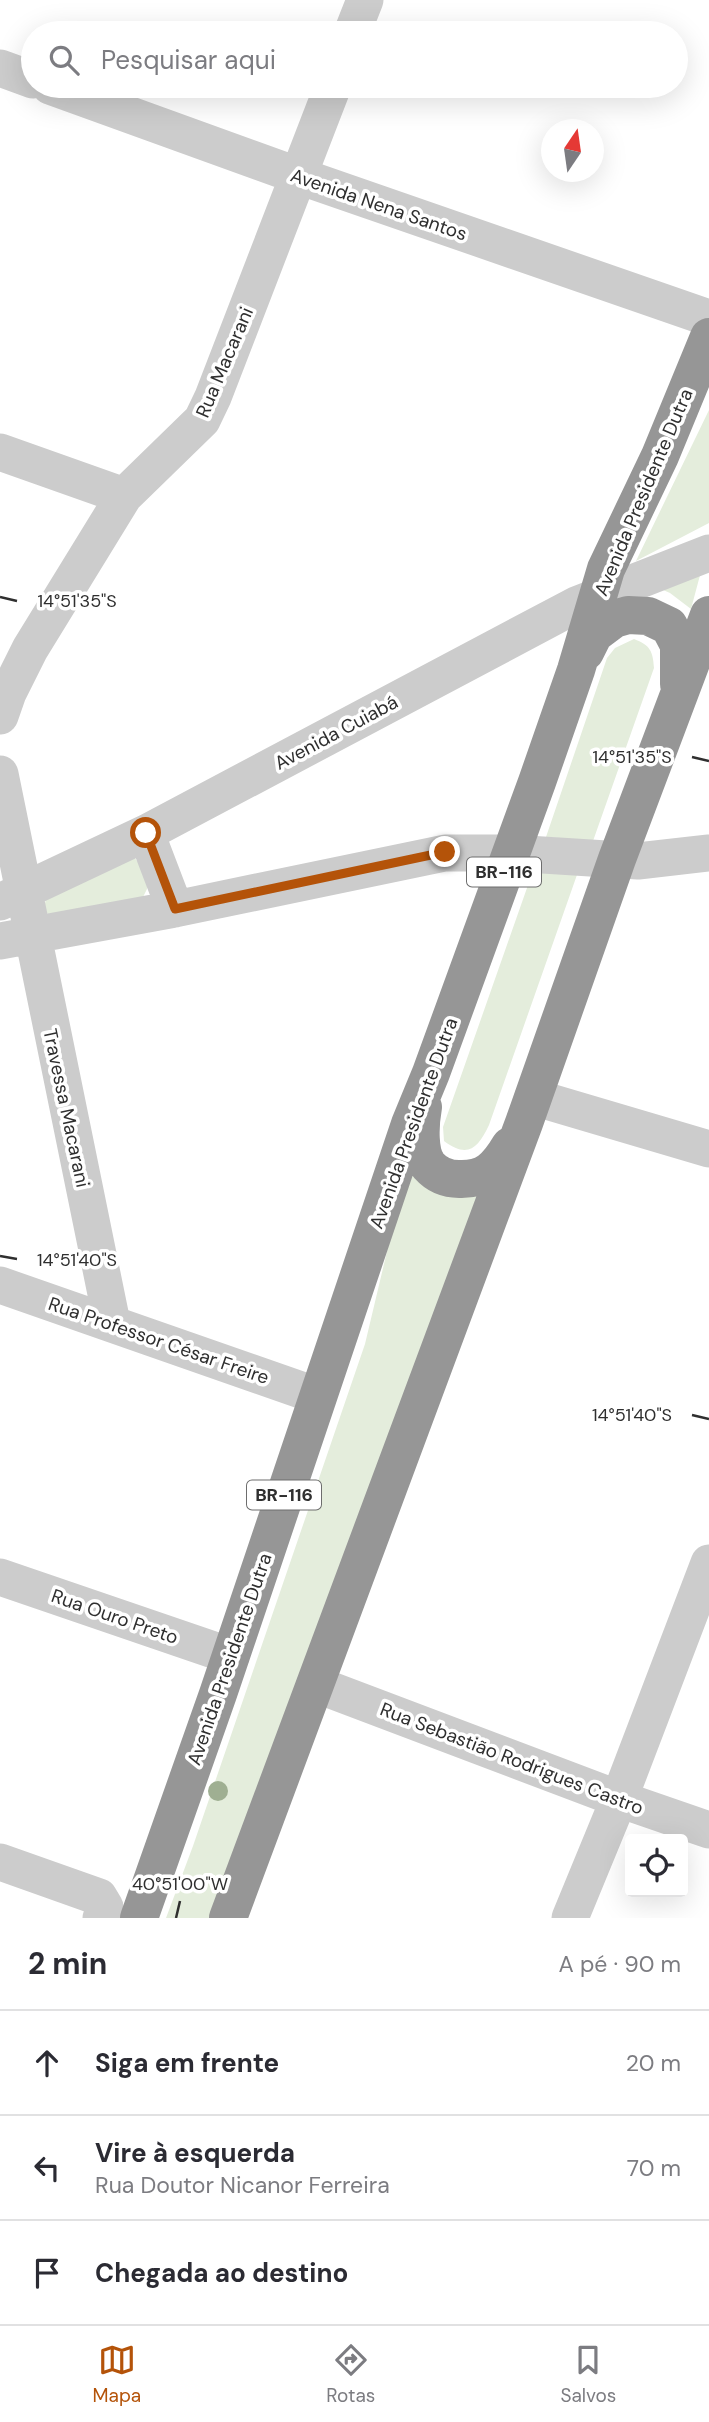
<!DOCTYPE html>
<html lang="pt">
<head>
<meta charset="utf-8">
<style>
  :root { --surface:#fff; --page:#f7f7f7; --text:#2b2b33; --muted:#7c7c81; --line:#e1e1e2; --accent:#b45309 }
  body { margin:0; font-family:"DM Sans",sans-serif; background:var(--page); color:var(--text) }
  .controls { position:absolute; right:21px; bottom:21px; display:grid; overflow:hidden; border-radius:7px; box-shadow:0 7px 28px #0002 }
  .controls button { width:63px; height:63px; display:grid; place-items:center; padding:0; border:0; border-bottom:2px solid var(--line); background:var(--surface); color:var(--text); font:35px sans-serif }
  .compass { position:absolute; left:541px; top:119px; width:63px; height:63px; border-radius:50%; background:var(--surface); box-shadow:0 7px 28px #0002; rotate:13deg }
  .stop { position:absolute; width:21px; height:21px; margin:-16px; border:5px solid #b45309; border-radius:50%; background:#fff }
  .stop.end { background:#b45309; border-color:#fff; box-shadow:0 2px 7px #0008 }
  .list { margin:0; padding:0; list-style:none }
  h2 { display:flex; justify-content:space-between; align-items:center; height:91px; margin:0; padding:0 28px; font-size:30px }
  h2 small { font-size:23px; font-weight:400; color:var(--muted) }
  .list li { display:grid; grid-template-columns:46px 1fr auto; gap:21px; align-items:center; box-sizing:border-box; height:105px; padding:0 28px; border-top:2px solid var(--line) }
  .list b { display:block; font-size:26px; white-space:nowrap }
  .list p { margin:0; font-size:23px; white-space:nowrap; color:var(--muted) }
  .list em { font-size:23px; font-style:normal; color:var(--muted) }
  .icon { flex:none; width:38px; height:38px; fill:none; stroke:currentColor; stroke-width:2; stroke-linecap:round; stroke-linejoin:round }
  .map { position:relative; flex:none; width:709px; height:1918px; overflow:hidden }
  .search { position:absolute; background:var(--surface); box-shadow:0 7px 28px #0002; left:21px; right:21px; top:21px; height:77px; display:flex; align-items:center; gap:18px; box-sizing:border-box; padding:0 24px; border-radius:38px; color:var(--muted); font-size:26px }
  .sheet { height:406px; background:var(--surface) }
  nav { display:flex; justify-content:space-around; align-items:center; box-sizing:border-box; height:98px; border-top:2px solid var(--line); background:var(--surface); font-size:19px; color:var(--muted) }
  nav a { display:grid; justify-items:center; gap:4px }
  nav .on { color:var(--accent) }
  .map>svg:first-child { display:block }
</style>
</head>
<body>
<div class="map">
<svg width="709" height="1918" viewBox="0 0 709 1918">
  <rect width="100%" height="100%" fill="#fff"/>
  <path fill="#e4eddc" d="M709,410V523L636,561Z
    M703,564L691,609L670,593L654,586Z
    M634,639C650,645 653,651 654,668L593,841L546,837L607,658L615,648Z
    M134,857L148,875L147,889L140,903L48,914L44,909L46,898Z
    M534,868L578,872L489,1125C478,1148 468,1159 444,1141L443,1127Z
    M408,1163L484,1195L211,1918H166L193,1846L365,1344Z"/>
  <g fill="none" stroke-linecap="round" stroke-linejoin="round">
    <path stroke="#ccc" stroke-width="37" d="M352,33L365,0
      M0,68L33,80
      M50,86L299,176L709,318
      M0,452L124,496
      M0,716L8,693L30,649L124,496L202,420L213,397L333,86
      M0,774L112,1323
      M146,833L175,909
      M0,902L146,833L576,605L709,553
      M0,941L175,909L445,853H511L638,861L709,853
      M533,1097L709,1149
      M0,1285L318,1396
      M0,1577L231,1656
      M315,1684L619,1799L709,1830
      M0,1862L99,1897L105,1907L101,1918
      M570,1918L619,1799L709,1563"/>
    <path stroke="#969696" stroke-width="38" d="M585,652L594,634L614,619L628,615L648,616L669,626L679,645V684
      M423,1107C420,1124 418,1153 429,1166C437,1175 448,1179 459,1179C485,1180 497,1168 510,1146
      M139,1918L218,1694L410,1124L431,1073L537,782L576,670L606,569L660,456L709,337
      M228,1918L524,1123L617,859L709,615"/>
  </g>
  <circle fill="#9faf92" cx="218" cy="1791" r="10"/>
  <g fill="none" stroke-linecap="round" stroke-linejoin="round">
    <path stroke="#b45309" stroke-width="9" d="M146,833L175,909L445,852"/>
  </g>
  <path fill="none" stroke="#2f2f2f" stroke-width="2.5" d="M0,597L17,601M692,757L709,761M0,1256L17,1259M692,1415L709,1419M176,1918L180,1901"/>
  <g text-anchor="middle" stroke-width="7" stroke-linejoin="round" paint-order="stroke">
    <g fill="#fff" stroke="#6d6d6d" stroke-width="2">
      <rect x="467" y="857.5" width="74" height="29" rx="5"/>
      <rect x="247" y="1480.5" width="74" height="29" rx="5"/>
    </g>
    <g font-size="18" font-weight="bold" fill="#2f2f2f">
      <text x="504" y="878">BR-116</text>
      <text x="284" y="1501">BR-116</text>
    </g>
    <g font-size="19" fill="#2f2f2f" stroke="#fff">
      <text transform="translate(379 204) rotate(19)" y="7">Avenida Nena Santos</text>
      <text transform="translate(224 362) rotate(-67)" y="7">Rua Macarani</text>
      <text transform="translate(643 492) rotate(-67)" y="7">Avenida Presidente Dutra</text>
      <text transform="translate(336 732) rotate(-28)" y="7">Avenida Cuiabá</text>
      <text transform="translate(67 1108) rotate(78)" y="7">Travessa Macarani</text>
      <text transform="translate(413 1123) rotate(-70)" y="7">Avenida Presidente Dutra</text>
      <text transform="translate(159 1340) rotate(19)" y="7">Rua Professor César Freire</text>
      <text transform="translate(115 1616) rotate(19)" y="7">Rua Ouro Preto</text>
      <text transform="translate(229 1659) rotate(-71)" y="7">Avenida Presidente Dutra</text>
      <text transform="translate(512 1758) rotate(21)" y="7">Rua Sebastião Rodrigues Castro</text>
    </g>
  </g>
  <g font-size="18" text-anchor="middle" fill="#2f2f2f" stroke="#fff" stroke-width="7" stroke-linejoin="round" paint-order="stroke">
    <text x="77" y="607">14°51'35"S</text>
    <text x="632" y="763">14°51'35"S</text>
    <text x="77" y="1266">14°51'40"S</text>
    <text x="632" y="1421">14°51'40"S</text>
    <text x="180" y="1890">40°51'00"W</text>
  </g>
</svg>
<div class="controls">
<button><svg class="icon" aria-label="locate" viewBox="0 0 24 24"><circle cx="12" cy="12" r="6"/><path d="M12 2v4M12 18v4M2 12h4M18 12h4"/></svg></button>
</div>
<svg class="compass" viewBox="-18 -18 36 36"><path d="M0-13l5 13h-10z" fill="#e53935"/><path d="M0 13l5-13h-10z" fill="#7c7c81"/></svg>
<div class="stop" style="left:146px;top:833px"></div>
<div class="stop end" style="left:445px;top:852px"></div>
<div class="search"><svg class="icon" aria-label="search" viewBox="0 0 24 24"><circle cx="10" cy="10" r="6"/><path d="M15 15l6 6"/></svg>Pesquisar aqui</div>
</div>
<section class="sheet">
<h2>2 min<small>A pé · 90 m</small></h2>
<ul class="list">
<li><svg class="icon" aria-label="ahead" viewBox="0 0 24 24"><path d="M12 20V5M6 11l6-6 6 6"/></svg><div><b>Siga em frente</b></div><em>20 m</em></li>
<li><svg class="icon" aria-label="left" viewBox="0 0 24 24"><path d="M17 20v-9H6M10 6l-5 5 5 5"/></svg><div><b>Vire à esquerda</b><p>Rua Doutor Nicanor Ferreira</p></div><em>70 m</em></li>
<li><svg class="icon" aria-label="arrive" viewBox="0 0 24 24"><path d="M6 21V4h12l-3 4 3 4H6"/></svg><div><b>Chegada ao destino</b></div></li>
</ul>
</section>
<nav>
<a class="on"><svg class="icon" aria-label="map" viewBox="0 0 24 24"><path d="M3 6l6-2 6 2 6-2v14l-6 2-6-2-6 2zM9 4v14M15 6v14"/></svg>Mapa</a>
<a><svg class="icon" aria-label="directions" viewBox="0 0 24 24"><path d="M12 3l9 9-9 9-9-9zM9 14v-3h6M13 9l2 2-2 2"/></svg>Rotas</a>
<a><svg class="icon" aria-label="saved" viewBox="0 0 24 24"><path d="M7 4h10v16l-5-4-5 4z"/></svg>Salvos</a>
</nav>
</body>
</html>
